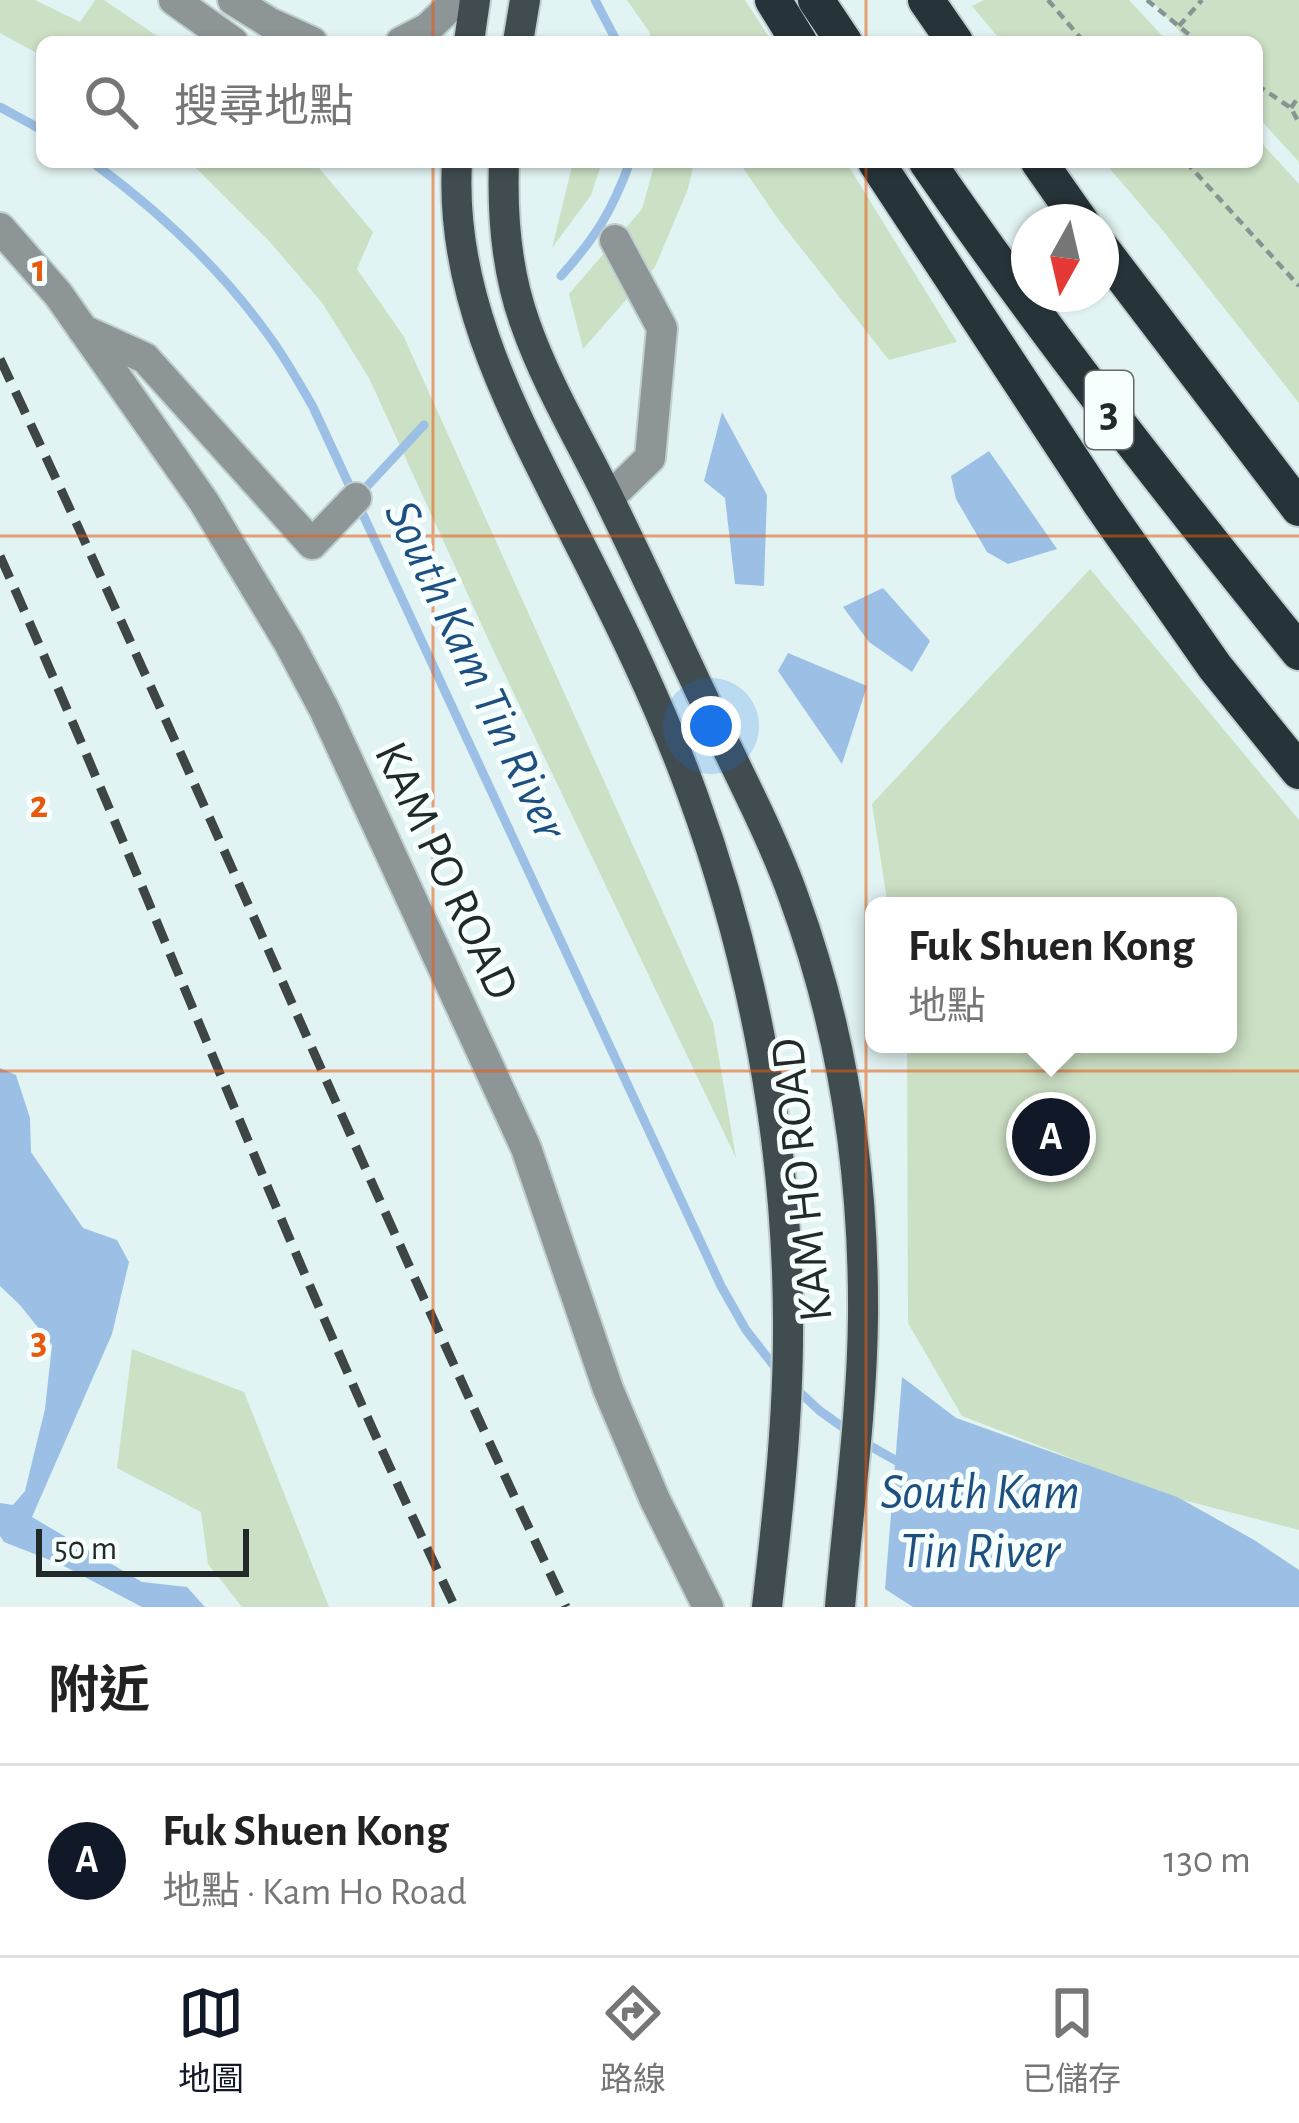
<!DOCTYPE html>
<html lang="zh-TW">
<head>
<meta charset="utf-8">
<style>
  :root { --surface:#fff; --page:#f2f2f2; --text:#222; --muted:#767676; --line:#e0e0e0; --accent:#111827 }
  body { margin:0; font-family:"Alegreya Sans","Noto Sans TC",sans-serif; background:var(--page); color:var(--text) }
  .compass { position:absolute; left:1011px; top:204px; width:108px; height:108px; border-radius:50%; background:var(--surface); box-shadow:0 3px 9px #0004; rotate:188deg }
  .scale { position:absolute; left:36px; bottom:30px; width:213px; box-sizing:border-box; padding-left:12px; border:6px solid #222929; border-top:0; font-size:33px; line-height:42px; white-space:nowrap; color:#222929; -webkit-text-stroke:9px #f7fefe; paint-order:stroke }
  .you { position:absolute; left:711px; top:726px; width:42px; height:42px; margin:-30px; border:9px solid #fff; border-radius:50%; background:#1a73e8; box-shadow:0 0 0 18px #1a73e833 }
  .badge { display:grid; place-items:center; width:78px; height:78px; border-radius:50%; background:var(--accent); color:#fff; font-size:39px; font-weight:700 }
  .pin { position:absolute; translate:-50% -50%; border:6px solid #fff; box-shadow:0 3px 12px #0006 }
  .popup { position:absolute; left:865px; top:897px; width:372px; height:156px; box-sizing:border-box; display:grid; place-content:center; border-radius:18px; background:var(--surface); filter:drop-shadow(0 3px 9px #0005); font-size:39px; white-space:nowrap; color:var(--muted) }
  .popup b { font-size:45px; color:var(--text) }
  .popup::after { content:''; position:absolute; left:50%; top:100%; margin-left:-24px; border:24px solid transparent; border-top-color:var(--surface) }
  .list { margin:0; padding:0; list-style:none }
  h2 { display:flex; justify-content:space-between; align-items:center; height:156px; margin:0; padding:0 48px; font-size:51px }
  h2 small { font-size:39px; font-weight:400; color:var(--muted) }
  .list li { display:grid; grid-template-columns:78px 1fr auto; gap:36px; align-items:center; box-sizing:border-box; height:192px; padding:0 48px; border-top:3px solid var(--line) }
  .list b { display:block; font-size:45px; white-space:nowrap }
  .list p { margin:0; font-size:39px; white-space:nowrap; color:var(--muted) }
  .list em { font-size:39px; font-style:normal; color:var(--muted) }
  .icon { flex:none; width:66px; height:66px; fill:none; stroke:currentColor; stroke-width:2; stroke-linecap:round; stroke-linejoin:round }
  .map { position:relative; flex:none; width:1299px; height:1607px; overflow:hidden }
  .search { position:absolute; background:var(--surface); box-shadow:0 3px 9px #0004; left:36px; right:36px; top:36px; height:132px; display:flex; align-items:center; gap:30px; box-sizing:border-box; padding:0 42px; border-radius:18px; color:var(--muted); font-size:45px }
  .sheet { height:348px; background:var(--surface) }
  nav { display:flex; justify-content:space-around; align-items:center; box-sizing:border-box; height:168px; border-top:3px solid var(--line); background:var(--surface); font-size:33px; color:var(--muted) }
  nav a { display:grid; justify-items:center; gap:6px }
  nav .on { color:var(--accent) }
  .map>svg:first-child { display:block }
</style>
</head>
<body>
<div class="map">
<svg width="1299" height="1607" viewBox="0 0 1299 1607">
  <rect width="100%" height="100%" fill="#e1f4f3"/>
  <path fill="#cce0c5" d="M0,0H35L80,22L95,0H104L166,42H42V56L0,33Z
    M627,0H745L772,42H652L650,33Z
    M984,0H1129L1168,42H1002L972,6Z
    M1151,0H1299V162L1257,116V42H1189Z
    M1257,138L1299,184V403L1164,232L1104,162H1257Z
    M190,162H314L373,232L357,269L404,337L713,1023L736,1158L495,654L369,378L323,304L270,242Z
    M573,162H602L591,195L552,248Z
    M655,162H694L688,189L655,267L583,349L569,294L642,209Z
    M739,162H846L957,342L889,360L778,219Z
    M1090,569L1299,820V1530L1183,1500L1254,1540L1299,1570V1607L1041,1530L902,1377L956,1418L1089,1465L962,1416L908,1323L907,1044H1228V906H888L872,804Z
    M132,1349L244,1392L329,1607H242L208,1564L201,1512L117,1468Z"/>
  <path fill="#9cbfe5" d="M722,412L767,495L764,586L735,584L725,498L704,481Z
    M989,451L1057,549L1008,564L987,552L956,499L951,476Z
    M883,588L930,641L912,672L869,642L843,607Z
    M788,653L867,686L842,764L778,671Z
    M0,1068L16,1075L30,1118L31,1152L83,1228L117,1240L129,1262L112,1334L32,1517L142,1582L187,1587L205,1607H142L60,1564L4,1542L0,1536V1503L13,1505L25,1491L45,1409L52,1345L20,1305L0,1286Z
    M902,1377L956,1418L1177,1497L1254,1540L1299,1570V1607H913L885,1589Z"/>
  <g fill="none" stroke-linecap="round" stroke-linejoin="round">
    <path stroke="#9cbfe5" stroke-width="9" d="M595,0L617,42
      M0,107L42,130
      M92,162C159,211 221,269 269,336C286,359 299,383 313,407L721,1286L746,1330L778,1371
      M561,276C596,237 612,211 630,162
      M358,496L424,425
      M794,1387L820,1411L851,1433
      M865,1443L902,1464"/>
    <g stroke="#bfcfcf" stroke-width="34">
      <path id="minor" d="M174,0L233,42
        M233,0L270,23L312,42
        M401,42L428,28L457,0
        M0,228L58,294L204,502L289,643L324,709L526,1148L608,1389L655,1500L708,1607
        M83,330L145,358L312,544L356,498
        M609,498L650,458L662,328L615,240"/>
    </g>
    <g stroke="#bfcfcf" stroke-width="34">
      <path id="major" d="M469,42L475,0
        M518,42L525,0
        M457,162C449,299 517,418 576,537C619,621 660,705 692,793C753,960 787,1140 788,1318C789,1414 778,1512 767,1607
        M504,162C502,215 507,273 525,323C547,386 582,443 611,503C647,577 681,651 716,725C743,782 773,839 794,898C843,1032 864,1176 863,1317C862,1414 848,1511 840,1607"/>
    </g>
    <g stroke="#bfcfcf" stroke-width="40">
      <path id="highway" d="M773,0L799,42
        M816,0L844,42
        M926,0L955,42
        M876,162L1101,504L1215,667L1299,771
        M927,162C1043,331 1170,492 1299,652
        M1039,162L1081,222
        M1101,248L1299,508"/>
    </g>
    <path stroke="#879493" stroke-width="4.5" stroke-dasharray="9 6" stroke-linecap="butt" d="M1048,0L1084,42
      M1147,0L1198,42
      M1179,26L1202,0
      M1257,85L1291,108L1299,123
      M1291,108L1299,96
      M1186,162L1299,286"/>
    <use href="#minor" stroke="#8e9597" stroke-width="30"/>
    <use href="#major" stroke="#404c50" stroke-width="30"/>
    <use href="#highway" stroke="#263338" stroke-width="36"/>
    <path stroke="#3d4545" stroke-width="9" stroke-dasharray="24 12" stroke-linecap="butt" d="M0,359C195,772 371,1194 566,1607
      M0,556C156,905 290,1263 455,1607"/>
  </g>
  <path fill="none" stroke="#e8590c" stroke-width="3" stroke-opacity="0.55" d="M433,0V42M866,0V42M433,162V1607M866,162V1607M0,536H1299M0,1071H1299"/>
  <g text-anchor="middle" stroke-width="10" stroke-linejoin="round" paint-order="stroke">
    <rect fill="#f7fefe" stroke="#626969" stroke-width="3" x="1085" y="371" width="48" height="78" rx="9"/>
    <g font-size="45" font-weight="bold" fill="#222929">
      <text x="1109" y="426">3</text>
    </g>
    <g font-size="48" fill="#222929" stroke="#f7fefe">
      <text transform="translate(448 870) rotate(65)" y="17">KAM PO ROAD</text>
      <text transform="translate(800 1180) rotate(-96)" y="17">KAM HO ROAD</text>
    </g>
    <g font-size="51" font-style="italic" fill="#1d5080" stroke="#f7fefe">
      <text transform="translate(478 669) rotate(65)" y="18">South Kam Tin River</text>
      <text x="980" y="1508">South Kam<tspan x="980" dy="59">Tin River</tspan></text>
    </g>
  </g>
  <g font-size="39" text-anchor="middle" font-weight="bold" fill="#e8590c" stroke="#f7fefe" stroke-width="10" stroke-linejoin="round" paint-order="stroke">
    <text x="39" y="281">1</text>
    <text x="39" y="817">2</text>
    <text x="39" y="1353">3</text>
  </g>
</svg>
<svg class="compass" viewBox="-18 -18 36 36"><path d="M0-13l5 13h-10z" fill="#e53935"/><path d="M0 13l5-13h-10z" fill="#767676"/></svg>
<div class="scale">50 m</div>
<div class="you"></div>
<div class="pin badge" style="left:1051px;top:1137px">A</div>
<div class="popup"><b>Fuk Shuen Kong</b>地點</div>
<div class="search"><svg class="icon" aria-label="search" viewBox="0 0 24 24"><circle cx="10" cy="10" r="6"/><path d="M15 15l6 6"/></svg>搜尋地點</div>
</div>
<section class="sheet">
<h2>附近<small></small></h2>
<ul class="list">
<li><span class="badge">A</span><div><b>Fuk Shuen Kong</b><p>地點 · Kam Ho Road</p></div><em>130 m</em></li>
</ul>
</section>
<nav>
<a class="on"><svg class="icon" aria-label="map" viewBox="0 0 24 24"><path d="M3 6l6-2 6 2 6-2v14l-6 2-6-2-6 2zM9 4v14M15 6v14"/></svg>地圖</a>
<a><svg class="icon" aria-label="directions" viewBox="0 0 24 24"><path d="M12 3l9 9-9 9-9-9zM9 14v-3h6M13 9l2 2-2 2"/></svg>路線</a>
<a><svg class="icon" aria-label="saved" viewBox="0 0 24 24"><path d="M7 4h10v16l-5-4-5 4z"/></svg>已儲存</a>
</nav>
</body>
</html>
